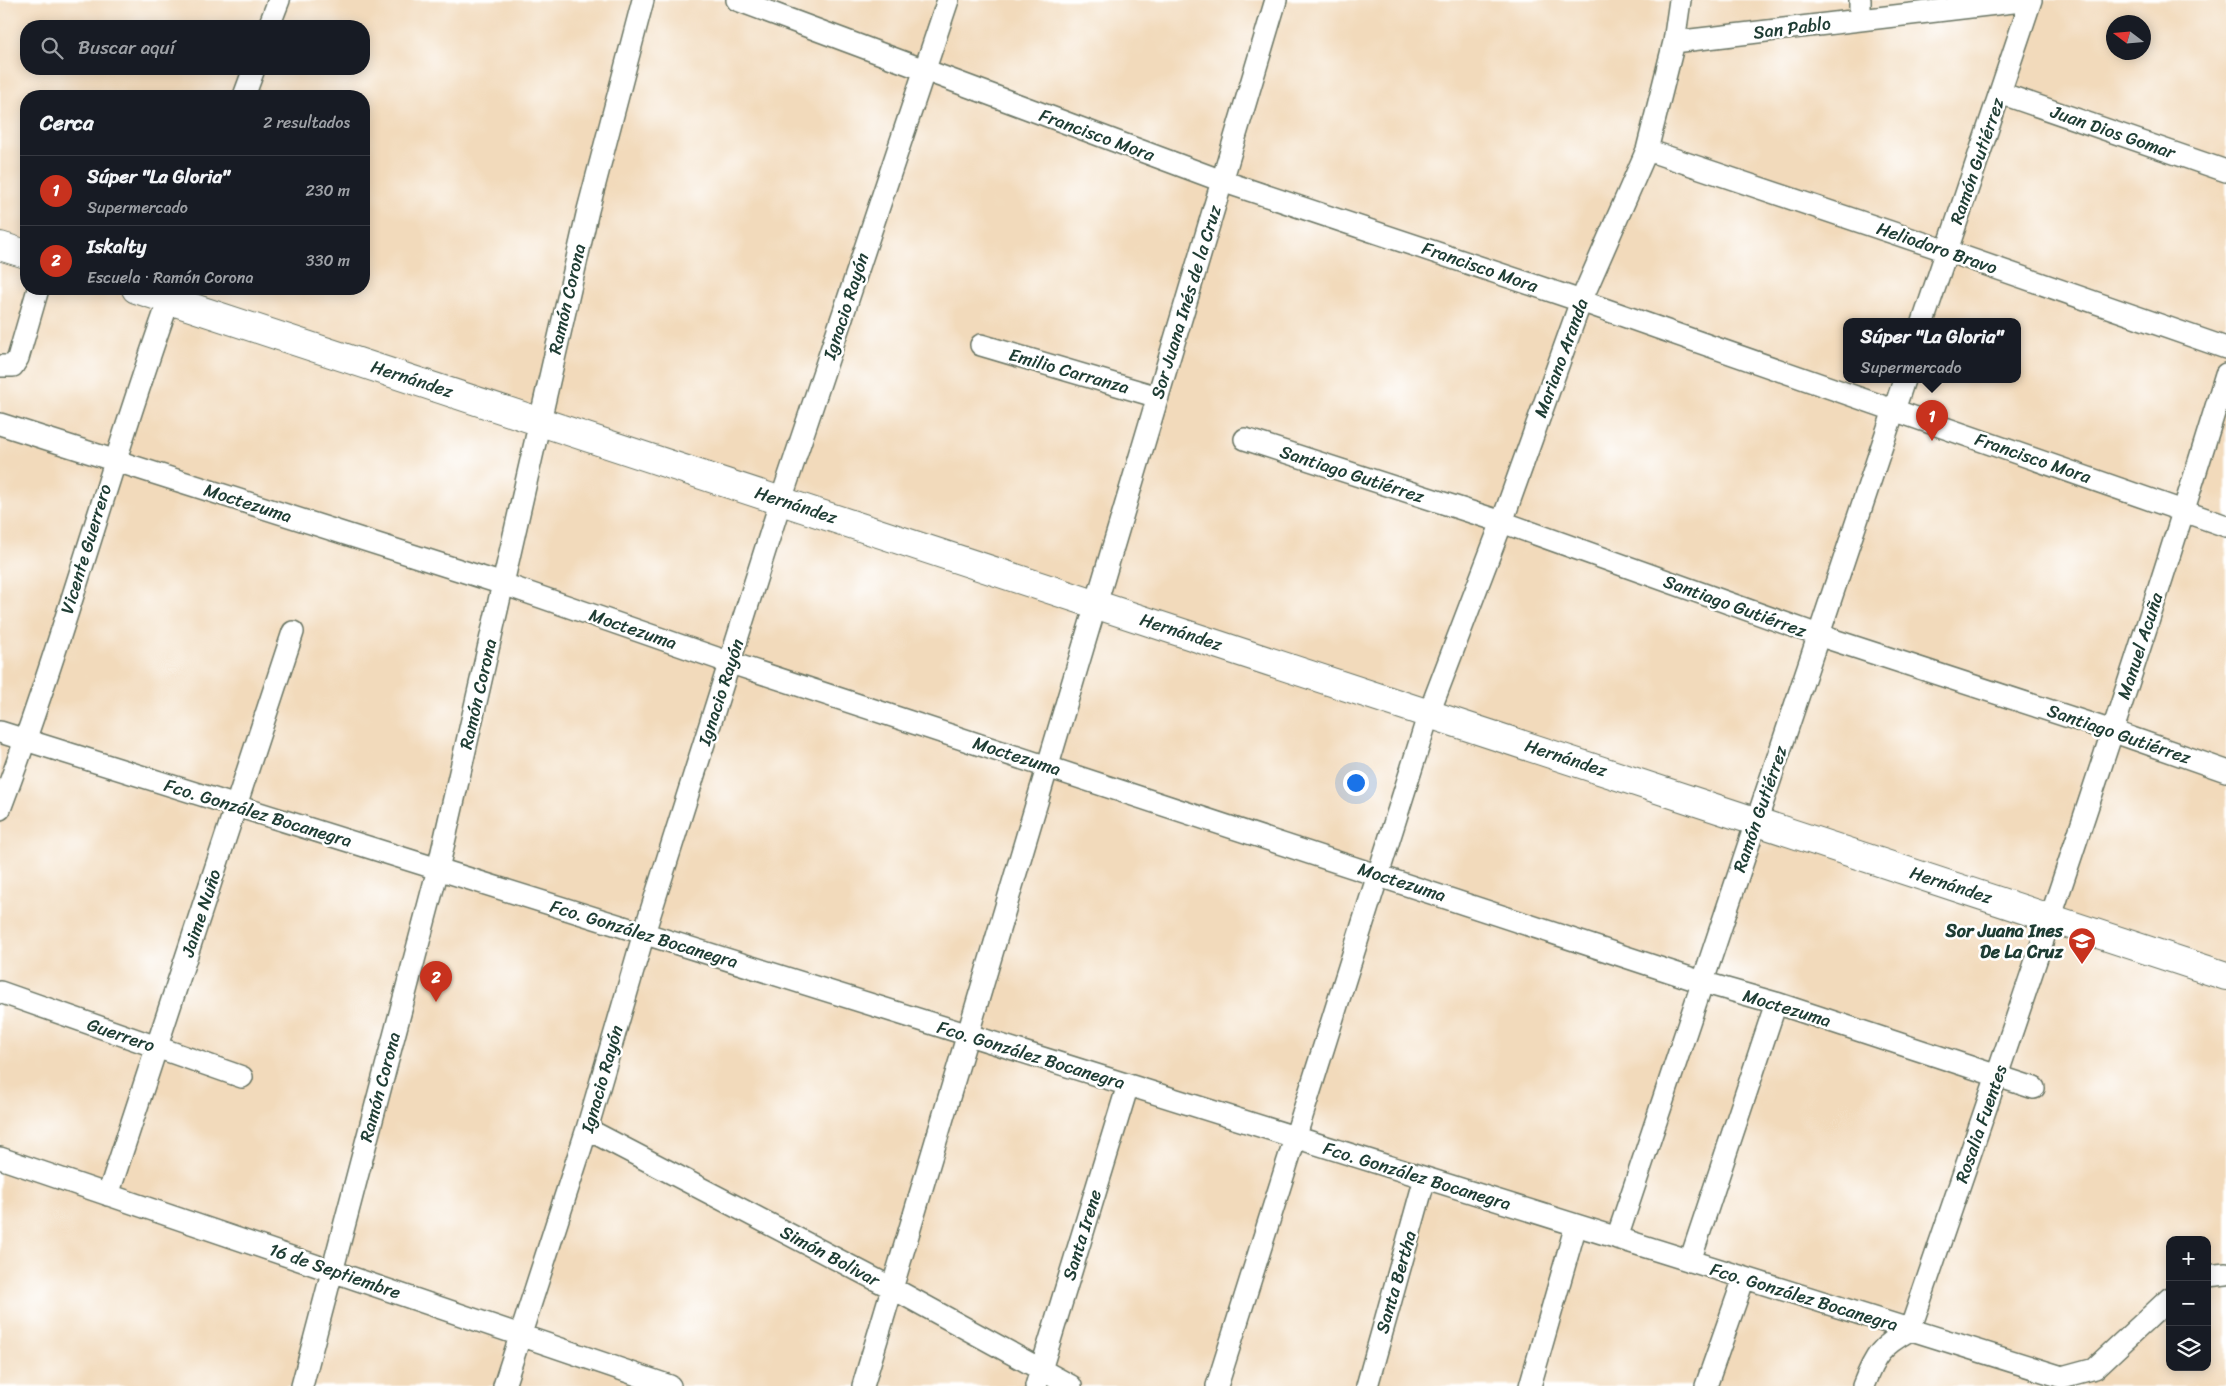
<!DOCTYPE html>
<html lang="es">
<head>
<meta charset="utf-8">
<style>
  :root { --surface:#171b24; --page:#242831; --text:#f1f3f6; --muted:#9ea1a6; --line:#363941; --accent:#c8321e }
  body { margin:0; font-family:Sriracha,sans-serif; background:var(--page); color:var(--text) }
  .controls { position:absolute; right:15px; bottom:15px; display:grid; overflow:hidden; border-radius:10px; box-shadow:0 2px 12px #0003 }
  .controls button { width:45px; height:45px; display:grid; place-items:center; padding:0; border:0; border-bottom:1px solid var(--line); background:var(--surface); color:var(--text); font:25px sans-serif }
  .compass { position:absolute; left:2106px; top:15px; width:45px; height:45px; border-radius:50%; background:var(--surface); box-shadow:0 2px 12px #0003; rotate:286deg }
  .you { position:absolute; left:1355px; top:782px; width:18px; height:18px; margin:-12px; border:4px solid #fff; border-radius:50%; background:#1a73e8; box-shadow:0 0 0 8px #1a73e833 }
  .badge { display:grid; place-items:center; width:32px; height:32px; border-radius:50%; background:var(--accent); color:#fff; font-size:16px; font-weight:700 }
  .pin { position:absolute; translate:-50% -41px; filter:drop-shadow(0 1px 2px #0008) }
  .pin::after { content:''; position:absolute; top:26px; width:18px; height:15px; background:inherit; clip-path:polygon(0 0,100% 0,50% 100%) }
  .popup { position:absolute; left:1843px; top:318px; width:178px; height:65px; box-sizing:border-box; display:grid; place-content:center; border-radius:10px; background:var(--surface); filter:drop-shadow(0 1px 4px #0005); font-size:16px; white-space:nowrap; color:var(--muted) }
  .popup b { font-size:19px; color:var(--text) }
  .popup::after { content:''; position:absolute; left:50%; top:100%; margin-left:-10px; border:10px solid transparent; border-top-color:var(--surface) }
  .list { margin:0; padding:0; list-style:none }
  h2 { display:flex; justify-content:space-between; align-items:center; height:65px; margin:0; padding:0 20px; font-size:21px }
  h2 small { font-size:16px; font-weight:400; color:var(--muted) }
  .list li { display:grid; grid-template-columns:32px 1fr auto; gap:15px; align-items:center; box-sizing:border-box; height:70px; padding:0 20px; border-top:1px solid var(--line) }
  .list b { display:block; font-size:19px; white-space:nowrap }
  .list p { margin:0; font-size:16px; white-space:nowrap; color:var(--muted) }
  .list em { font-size:16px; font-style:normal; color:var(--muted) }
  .icon { flex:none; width:28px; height:28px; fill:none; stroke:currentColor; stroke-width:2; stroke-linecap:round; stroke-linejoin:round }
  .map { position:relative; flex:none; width:2226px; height:1386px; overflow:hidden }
  .search { position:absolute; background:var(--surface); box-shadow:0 2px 12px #0003; left:20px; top:20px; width:350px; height:55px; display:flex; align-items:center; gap:12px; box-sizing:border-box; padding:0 18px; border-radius:20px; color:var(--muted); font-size:19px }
  .panel { position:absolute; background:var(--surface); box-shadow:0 2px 12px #0003; left:20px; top:90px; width:350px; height:205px; border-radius:20px }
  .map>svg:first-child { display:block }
</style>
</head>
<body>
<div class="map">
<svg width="2226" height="1386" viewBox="0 0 2226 1386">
  <rect width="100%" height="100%" fill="#fff"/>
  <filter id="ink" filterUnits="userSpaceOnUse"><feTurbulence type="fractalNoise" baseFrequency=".02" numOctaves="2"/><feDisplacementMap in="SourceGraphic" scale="10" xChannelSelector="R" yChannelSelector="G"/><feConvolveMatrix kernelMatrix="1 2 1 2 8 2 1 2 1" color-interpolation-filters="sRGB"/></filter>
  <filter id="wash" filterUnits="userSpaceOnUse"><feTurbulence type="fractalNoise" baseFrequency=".0096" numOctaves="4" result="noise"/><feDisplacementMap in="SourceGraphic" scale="20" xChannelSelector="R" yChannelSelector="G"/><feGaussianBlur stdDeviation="1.12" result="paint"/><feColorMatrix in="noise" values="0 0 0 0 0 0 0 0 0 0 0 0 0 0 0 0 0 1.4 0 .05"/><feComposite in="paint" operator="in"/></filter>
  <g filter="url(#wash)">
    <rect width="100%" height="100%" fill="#f2dabb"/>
  </g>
  <g filter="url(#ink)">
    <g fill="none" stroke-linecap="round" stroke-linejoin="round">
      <g stroke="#697463" stroke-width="24">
        <path id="street" d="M737,0L1222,181L1581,301L2226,526
          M1860,20V0
          M269,26L279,0
          M1674,42L2030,0
          M2000,93L2226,171
          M244,96L254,69
          M1647,150L1947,251L2226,348
          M1923,322L2031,0
          M981,345L1158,397
          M0,366H13L18,358L38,289
          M0,424L503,584L731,663L1702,982L1776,1003L2034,1088
          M1245,439L1502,522L1818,635L2106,729L2226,771
          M0,732L2062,1377
          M0,809C65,638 111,460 173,289
          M0,992L242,1077
          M587,1129L892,1288L1071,1386
          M0,1158L670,1386
          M108,1195L293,632
          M1617,1238L1904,380
          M1690,1261L1776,1003
          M2207,1276L2226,1274
          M1910,1330C2019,1012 2128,695 2226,374
          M2062,1377L2095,1368L2170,1298
          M302,1386L438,869L588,210L643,0
          M504,1386L587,1129L644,933L781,500L948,0
          M863,1386L1276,0
          M1036,1386L1128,1085
          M1217,1386L1429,713L1502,522L1581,301L1647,150L1674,42L1680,0
          M1367,1386L1425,1178
          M1530,1386L1576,1225
          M1706,1386L1744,1278
          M1863,1386C1875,1355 1881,1346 1910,1330"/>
      </g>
      <g stroke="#697463" stroke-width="30">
        <path id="secondary" d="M0,246L26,254
          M136,289L2226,976"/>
      </g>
      <use href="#street" stroke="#fff" stroke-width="21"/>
      <use href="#secondary" stroke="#fff" stroke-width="28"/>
    </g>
  </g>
  <defs>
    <g id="school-pin" transform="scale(1.4375)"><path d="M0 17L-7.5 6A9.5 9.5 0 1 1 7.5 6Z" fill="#c8321e" stroke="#fff"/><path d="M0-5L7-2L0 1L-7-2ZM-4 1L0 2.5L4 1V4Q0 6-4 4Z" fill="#fff"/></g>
  </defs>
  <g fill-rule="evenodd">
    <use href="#school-pin" x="2082" y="941"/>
  </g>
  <g text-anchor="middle" stroke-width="5" stroke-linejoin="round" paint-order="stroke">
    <g font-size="18" fill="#1f3d34" stroke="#fff">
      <text transform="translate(1792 28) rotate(-7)" y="6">San Pablo</text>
      <text transform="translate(2113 132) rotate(19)" y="6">Juan Dios Gomar</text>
      <text transform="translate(1097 135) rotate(20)" y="6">Francisco Mora</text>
      <text transform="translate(1977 161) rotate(-71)" y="6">Ramón Gutiérrez</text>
      <text transform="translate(1937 248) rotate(19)" y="6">Heliodoro Bravo</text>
      <text transform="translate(1480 267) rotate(19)" y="6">Francisco Mora</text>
      <text transform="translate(567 299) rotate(-77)" y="6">Ramón Corona</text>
      <text transform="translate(1186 302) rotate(-73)" y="6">Sor Juana Inés de la Cruz</text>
      <text transform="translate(846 306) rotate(-72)" y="6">Ignacio Rayón</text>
      <text transform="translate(1561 358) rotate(-70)" y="6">Mariano Aranda</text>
      <text transform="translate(1069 371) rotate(16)" y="6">Emilio Carranza</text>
      <text transform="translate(412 379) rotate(18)" y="6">Hernández</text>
      <text transform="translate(2033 458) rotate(19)" y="6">Francisco Mora</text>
      <text transform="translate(1352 474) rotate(18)" y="6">Santiago Gutiérrez</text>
      <text transform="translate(248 503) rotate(18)" y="6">Moctezuma</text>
      <text transform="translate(796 505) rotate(18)" y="6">Hernández</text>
      <text transform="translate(86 549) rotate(-73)" y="6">Vicente Guerrero</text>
      <text transform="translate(1735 606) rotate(20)" y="6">Santiago Gutiérrez</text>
      <text transform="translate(633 629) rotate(19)" y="6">Moctezuma</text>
      <text transform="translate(1181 632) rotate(18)" y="6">Hernández</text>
      <text transform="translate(2140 646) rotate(-72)" y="6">Manuel Acuña</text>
      <text transform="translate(721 692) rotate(-72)" y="6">Ignacio Rayón</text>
      <text transform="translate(478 694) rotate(-77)" y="6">Ramón Corona</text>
      <text transform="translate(2119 734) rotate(19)" y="6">Santiago Gutiérrez</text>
      <text transform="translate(1017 756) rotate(18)" y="6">Moctezuma</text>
      <text transform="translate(1566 758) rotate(18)" y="6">Hernández</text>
      <text transform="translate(1760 809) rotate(-71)" y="6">Ramón Gutiérrez</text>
      <text transform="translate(258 813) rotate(17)" y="6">Fco. González Bocanegra</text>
      <text transform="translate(1402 882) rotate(18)" y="6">Moctezuma</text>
      <text transform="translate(1951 885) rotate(18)" y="6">Hernández</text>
      <text transform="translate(201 913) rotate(-72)" y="6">Jaime Nuño</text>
      <text transform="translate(644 934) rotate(17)" y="6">Fco. González Bocanegra</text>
      <text transform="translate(1787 1008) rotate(17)" y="6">Moctezuma</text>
      <text transform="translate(121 1035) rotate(19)" y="6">Guerrero</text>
      <text transform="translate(1031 1055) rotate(17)" y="6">Fco. González Bocanegra</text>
      <text transform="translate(602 1079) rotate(-74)" y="6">Ignacio Rayón</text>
      <text transform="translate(380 1087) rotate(-75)" y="6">Ramón Corona</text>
      <text transform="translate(1981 1124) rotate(-71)" y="6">Rosalia Fuentes</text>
      <text transform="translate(1417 1176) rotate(17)" y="6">Fco. González Bocanegra</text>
      <text transform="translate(1082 1235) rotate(-73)" y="6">Santa Irene</text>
      <text transform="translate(830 1256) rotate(28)" y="6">Simón Bolivar</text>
      <text transform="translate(335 1271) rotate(19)" y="6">16 de Septiembre</text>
      <text transform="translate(1396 1282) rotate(-74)" y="6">Santa Bertha</text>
      <text transform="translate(1804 1297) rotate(17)" y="6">Fco. González Bocanegra</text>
    </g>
    <g font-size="18" font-weight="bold" fill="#1f3d34" stroke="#fff" text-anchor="end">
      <text x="2063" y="937">Sor Juana Ines<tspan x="2063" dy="21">De La Cruz</tspan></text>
    </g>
  </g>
</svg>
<div class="controls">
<button>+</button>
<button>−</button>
<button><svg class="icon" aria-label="layers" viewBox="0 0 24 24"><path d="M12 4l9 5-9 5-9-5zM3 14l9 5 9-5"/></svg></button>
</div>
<svg class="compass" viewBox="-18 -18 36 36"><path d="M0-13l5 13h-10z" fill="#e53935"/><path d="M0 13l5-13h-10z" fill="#9ea1a6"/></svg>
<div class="you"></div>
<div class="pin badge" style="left:1932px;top:441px">1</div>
<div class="popup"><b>Súper &quot;La Gloria&quot;</b>Supermercado</div>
<div class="pin badge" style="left:436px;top:1002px">2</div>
<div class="search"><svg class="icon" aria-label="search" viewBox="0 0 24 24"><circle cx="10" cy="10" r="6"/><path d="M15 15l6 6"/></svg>Buscar aquí</div>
<section class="panel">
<h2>Cerca<small>2 resultados</small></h2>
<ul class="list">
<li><span class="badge">1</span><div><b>Súper &quot;La Gloria&quot;</b><p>Supermercado</p></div><em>230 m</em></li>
<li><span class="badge">2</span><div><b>Iskalty</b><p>Escuela · Ramón Corona</p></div><em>330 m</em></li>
</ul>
</section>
</div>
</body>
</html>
